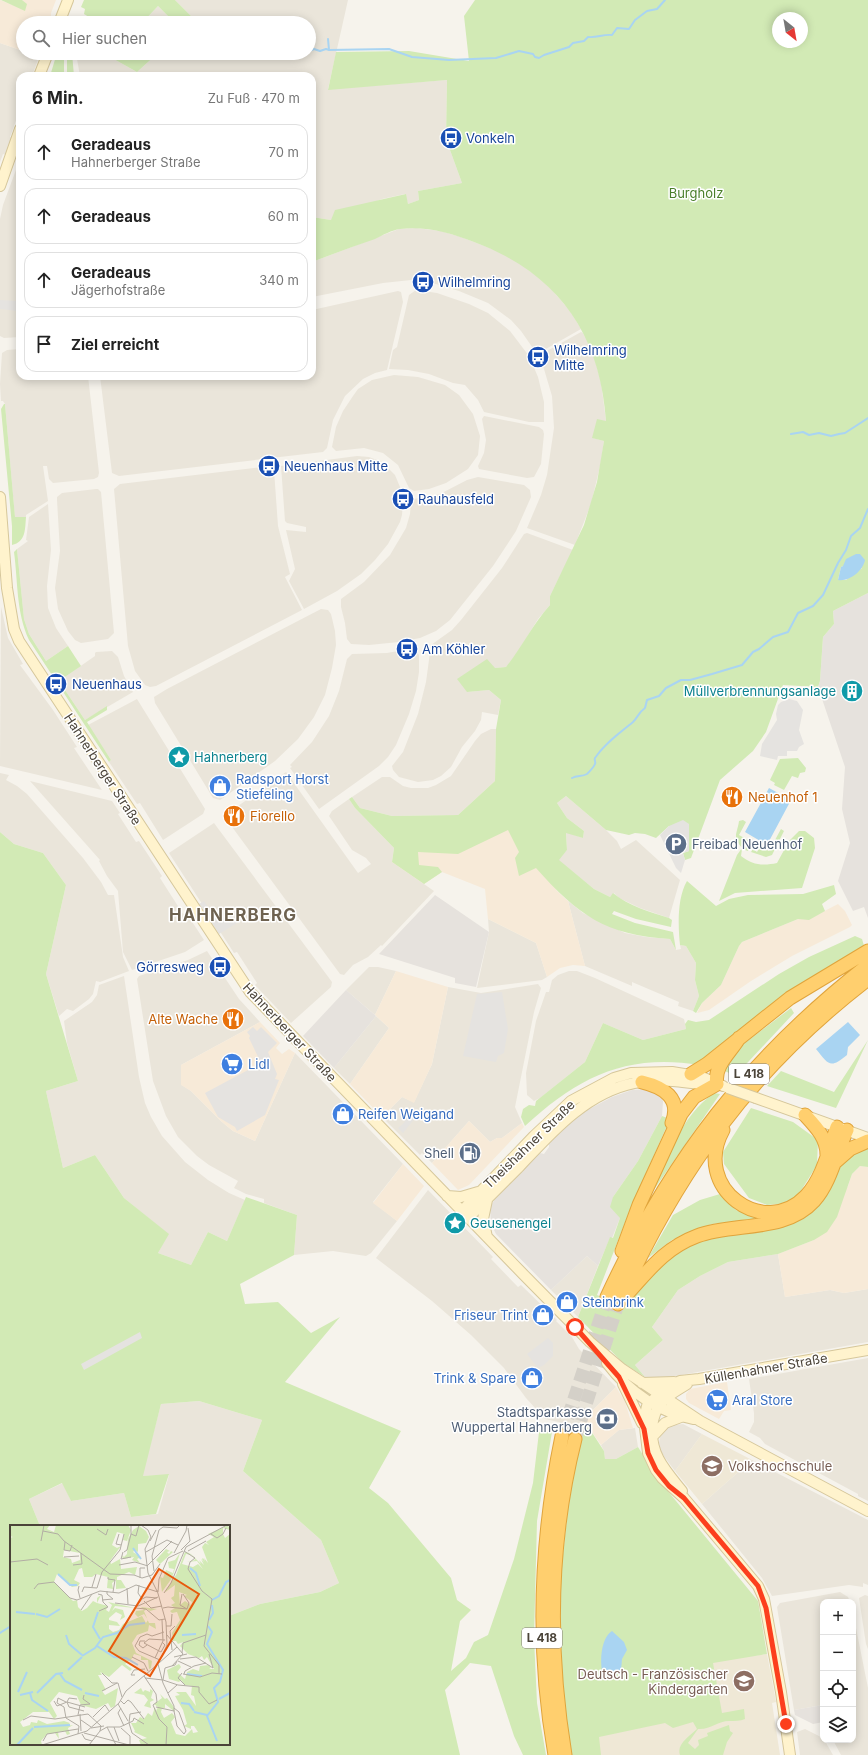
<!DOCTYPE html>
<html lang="de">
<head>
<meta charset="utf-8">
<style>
  :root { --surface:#fff; --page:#f2f2f2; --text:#222; --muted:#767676; --line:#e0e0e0 }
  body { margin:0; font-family:Inter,sans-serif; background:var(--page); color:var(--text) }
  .controls { position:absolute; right:12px; bottom:12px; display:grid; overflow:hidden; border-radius:8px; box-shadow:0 2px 10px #0003 }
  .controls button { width:36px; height:36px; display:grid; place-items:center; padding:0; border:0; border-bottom:1px solid var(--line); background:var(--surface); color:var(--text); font:20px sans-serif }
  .compass { position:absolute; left:772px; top:12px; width:36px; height:36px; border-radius:50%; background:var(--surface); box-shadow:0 2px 10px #0003; rotate:149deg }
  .stop { position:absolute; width:12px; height:12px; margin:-9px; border:3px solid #fc3f1d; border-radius:50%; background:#fff }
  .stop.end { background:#fc3f1d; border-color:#fff; box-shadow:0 1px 4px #0008 }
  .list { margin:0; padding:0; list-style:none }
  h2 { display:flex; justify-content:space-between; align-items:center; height:52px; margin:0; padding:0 16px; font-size:17px }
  h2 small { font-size:13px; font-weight:400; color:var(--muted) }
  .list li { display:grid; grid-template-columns:26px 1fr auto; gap:12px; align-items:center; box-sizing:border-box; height:56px; margin:0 8px 8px; padding:0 8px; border:1px solid var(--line); border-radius:12px }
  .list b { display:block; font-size:15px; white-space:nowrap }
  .list p { margin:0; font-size:13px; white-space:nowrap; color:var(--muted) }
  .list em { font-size:13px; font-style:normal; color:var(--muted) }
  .icon { flex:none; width:22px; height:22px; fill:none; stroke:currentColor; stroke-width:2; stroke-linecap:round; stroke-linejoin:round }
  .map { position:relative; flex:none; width:868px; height:1755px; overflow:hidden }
  .search { position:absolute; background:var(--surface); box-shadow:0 2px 10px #0003; left:16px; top:16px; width:300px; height:44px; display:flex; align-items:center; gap:10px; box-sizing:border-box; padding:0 14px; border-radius:22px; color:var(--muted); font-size:15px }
  .panel { position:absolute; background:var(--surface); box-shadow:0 2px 10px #0003; left:16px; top:72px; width:300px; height:308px; border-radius:12px }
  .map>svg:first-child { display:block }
</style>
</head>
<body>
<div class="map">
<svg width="868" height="1755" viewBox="0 0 868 1755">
  <rect width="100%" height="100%" fill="#f6f3ec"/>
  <path fill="#eae5da" d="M175,0H348L328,89L447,80L446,139L462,183L418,191L419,200L408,204L405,194L382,199L331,220L312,217V76H80L77,59L79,53H103L137,72L158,53H309V23H188L193,18Z
    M158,6L175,23H142Z
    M0,43L23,51V53L39,57L32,76H20V114L18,115L10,137L12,138L6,155L3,154L0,162Z
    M20,159V337L4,338L0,336V219L3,205Z
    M416,228L441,231L461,237L495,250L514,259L546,283L571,312L581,329L537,354L521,331L511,320L488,303L459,291L436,284L411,280L383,283L312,297V262L399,229Z
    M416,290L437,293L469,304L488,313L510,331L529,356L538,377L544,402V422H529L484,412L478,400L465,385L453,383L429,374L408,370L389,369L393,350L397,347L409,295Z
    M398,291L401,292L403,302L387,370L375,373L363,379L345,396L333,420L327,448L323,452L119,476L112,473L100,376H312V310Z
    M581,332L583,333L593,353L601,382L606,421L593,438L604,441L601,462L591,504L575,545L527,528L541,495L547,475L554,428L552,396L544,369L538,356Z
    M20,349V376H88L99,473L98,477L94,479L53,483L49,479L47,466H43L48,501L26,515V517L15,518L5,404L3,401H1L0,384L2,353L7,350Z
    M394,375L418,377L445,385L459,395L473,414L480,436L478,455L468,469L446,483L429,489L414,491L409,488L398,465L383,453L364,448L336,451L332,447L336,427L343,411L353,396L358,389L372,380Z
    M484,416L539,427L543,430L544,434L541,464L534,477L527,478L479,469L478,466L484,453L486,440L482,419Z
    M357,456L369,457L382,462L395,475L400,487L403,500L402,515L400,522L388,544L375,560L361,574L337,591L304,609L289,581L295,569L286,530L306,532V527L287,523L285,521L281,466Z
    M270,466L274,470L278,526L290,574L285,577L302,610L156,686L150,687L145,685L135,671L128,646L114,489L120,484Z
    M478,477L524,485L530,490L531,497L516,531L493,566L450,620L436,631L420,638L399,642L369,645L351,644L347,639L345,623L341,607V599L364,582L390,555L406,528L410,514L411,502L414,499L440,494L467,480Z
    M96,489H98L101,492L114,633L108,639L81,643L75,640L68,631L58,609L55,588L60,551L57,500V497L62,493Z
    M48,504L51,550L47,586L48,608L56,628L68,646L46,661L29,634L24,619L17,549L28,541L26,540L29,517Z
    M527,533L573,550L550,596V605L538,619L514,658L506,667L495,668L467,692L489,690L501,700L498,715L482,712L481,720L475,731L462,747L451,767L441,776L433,780L418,782L399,777L393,770L392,766L403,752L418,714L426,682L431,645L452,630L461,620L502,568L524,534Z
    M1,607L8,638L23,664L20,665L53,710L77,747L74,748L102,790L0,766Z
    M321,609L328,610L331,614L335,631L336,645L332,668L325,695L314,717L298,739L275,761L223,798L220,800L213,798L155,703L154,697L167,689Z
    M409,649L415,650L419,655V672L416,691L409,714L396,745L388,757L379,766L319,809L290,768L292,767L290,765L312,742L329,716L339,691L347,659L352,654L387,653Z
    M112,651L118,657L124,676L133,692L85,720L59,681L95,656V653L96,652Z
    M137,699L205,809L203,814L163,840L140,803L137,804L109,762L111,760L88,725Z
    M491,729H496L495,781L458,815L392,816L360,808L352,797L382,777H390L403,786L411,788H428L436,785L451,776L475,741L481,734Z
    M286,772L358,873L371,864L366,858L352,850L329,816L332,811L349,799L355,808L394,848L392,862L434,891L382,946L381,945L368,957L353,965L344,975L340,974L224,816Z
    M0,773L9,775L6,780L17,786L27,794L83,858L101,882L108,895H114L123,957L129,971L100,982L96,981L93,994L89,999L73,1011L67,1009L59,1016L46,974L66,885L43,853L14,844L0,832Z
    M30,781L112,801L120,813L118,814L136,842L139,841L162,876L160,878L183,914H187L204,940L185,952L132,970L123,952L118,891L107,876L99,861L100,860Z
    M566,796L606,830L617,841L621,849L636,840L680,880L669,918L640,908L619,898L614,893L610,897L594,889L558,860L567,850L566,832L583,838L584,831L567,818L557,803Z
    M214,823L332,982L331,987L291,1023L255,985L257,983L237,952L234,953L169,853Z
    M568,901L583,913L625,933L646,937L670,939L676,950L681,949L680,945L686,946L696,963L695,980L699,996L693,1011L678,1006L679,1002L632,982V986L585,966Z
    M488,919L536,943L547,977L542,980L477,988L489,932Z
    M207,951L239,999L260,1022L181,1065L182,1085L191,1091L222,1122L233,1131L255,1141L295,1053L403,1164L373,1202L397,1221L371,1253L366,1256L333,1251L294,1255L297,1215L264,1203V1199L246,1194L234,1188L238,1181L209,1165L197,1156L178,1137L166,1116L153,1081L137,979L139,976L188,960Z
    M369,967H378L396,971L375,1015L346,990Z
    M569,971H577L595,978L684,1019L686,1029L643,1040L603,1023L585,1062L540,1098L534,1101L527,1095L526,1073L536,1021L546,992H549L552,980L558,975Z
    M124,976L139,1077L145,1103L151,1117L162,1136L185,1162L208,1180L229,1193L245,1200L227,1241L208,1232L191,1265L158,1253L168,1234L124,1198L95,1155L63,1168L46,1091L78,1081L67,1043L64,1021L92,1002L97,995L99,985Z
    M538,984L541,988L534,1012L515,1107L522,1123L502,1138H497L490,1142L469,1121L432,1163L422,1153L420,1155L382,1117L402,1097L414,1102L432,1064L448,987L481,993Z
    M376,1016L389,1028L350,1084L334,1068Z
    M428,1190L493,1257L491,1259L518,1287L521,1285L557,1320L556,1321L572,1337L579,1349L616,1387L577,1426L545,1419L526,1398L504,1368L471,1335L432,1301L376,1258Z
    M778,1254L785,1297L830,1290L844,1293L868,1289V1342L658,1379L645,1377L635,1365L663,1340L652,1327L678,1290L700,1276L728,1262Z
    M587,1256L598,1266L578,1317L551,1290Z
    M868,1358V1501L858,1496V1494L765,1444L760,1438L749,1432L754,1422V1413L749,1379Z
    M199,1401L262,1420L243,1471L321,1540L339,1583L320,1592L260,1604L229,1616V1526H40L29,1499L63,1483L71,1501L124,1493L131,1517L158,1514L169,1475L142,1476L161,1404Z
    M683,1424L702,1434L675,1471L660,1451L659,1443L660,1437L665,1429L674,1425Z
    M635,1428L638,1447L616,1459H605L604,1451L601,1445L619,1430Z
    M752,1460L868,1520V1585L863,1583V1587L849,1585L772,1596L762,1578L702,1504Z
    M840,1592L848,1597L850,1602H823V1705L794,1710L777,1607L780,1603Z
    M865,1595L868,1596V1649L866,1644L859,1598Z
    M853,1613L868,1688V1755H841L833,1740H853Z
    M805,1729L819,1736L825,1741L833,1755H800L797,1732Z"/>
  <path fill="#f7ead8" d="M0,0L25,10L22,0H56L51,13V23H23V51L0,43Z
    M495,781L557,891L568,901L585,966L573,965L560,968L547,977L536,943L488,919L485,889L442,872L424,884L392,862L445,829Z
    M838,904L845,911L852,925L850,927L792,956L751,981L709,1010L697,1013L702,1003L721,985L739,946L742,942L798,919H809Z
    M396,971L448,987L432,1064L414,1103L402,1097L382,1117L350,1084L389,1028L375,1015Z
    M260,1022L280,1043L276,1048L282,1054L289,1049L295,1053L255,1141L233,1131L222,1122L191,1091L181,1085V1065Z
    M469,1121L490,1142L497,1138H502L522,1123L524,1127L469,1185L458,1190L432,1163Z
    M403,1164L424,1186L397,1221L373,1203Z
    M860,1166L868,1167V1289L844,1293L830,1290L785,1297L778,1254L814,1240L848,1186L852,1174Z
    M727,1382L731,1410L724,1411L719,1419L689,1403L686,1399V1394L690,1389Z
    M616,1387L625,1402L633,1428L619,1430L601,1445L589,1428L577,1426Z"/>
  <path fill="#e6e2dd" d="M868,593V918L864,907L853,911L838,881L850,843L842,809L845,767L818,687L820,681L823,637L834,624L833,611Z
    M435,895L489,932L476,987L455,983V978L379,954Z
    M346,990L376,1016L334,1068L303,1036Z
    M649,1089L660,1094L663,1101L662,1116L638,1161L613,1197L620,1218L612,1238H610L598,1266L587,1256L551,1290L496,1234L491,1224L490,1207L495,1199L540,1153L544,1154L549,1147V1143L580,1114L612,1097L632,1090Z
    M823,1705V1722L813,1724L795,1715L794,1710Z"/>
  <path fill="#efe8d6" d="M702,1434L752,1460L702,1504L675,1471Z
    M588,1471L751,1656L767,1654L776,1702L772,1703L780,1755H583Z"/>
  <path fill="#d2eab5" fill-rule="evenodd" d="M1,0H22L27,4L25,11Z
    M84,0H175L193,18L188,23H175L158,6L142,23H99L84,14L85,9L81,7Z
    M475,0H868V593L833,611L834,624L823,637L820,681L818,687L783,685L766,732L753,751L720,780L691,858L685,860L683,853L689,851L669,826L656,838L645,834L635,833L629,835L606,830L566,796L557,803L567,818L584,831L583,838L566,833L567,850L559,860L594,889L610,897L613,893C628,906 651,912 669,918L672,920L671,927L636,919L614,911L612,914L635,923L673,932L676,950L670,939C605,935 578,915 536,868L519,876L515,858L519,852L508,830L458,854L418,852L419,865L438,867L442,872L424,884L392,862L394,848L355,808L349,799L352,797L360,808L392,816L458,815L495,781L496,729L501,700L489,690L467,692L457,679L487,659L495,668L506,667C522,647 532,625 550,605V596L584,525L597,482L604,441L592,438L597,419L606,421C600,333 557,273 474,242C451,233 426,226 400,229C392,230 383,235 375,239C354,246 333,254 312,262V217L331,220L335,210L406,194L408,204L419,200L418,191L462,183L446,139L447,80L328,90L336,52L409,51L469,61L464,16ZM778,18H802V42H778ZM843,566L862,568L846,580H838L841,567Z
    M57,53H64V76H50Z
    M67,53H72L74,76H67Z
    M103,53H158L137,72Z
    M4,404H5L15,517H26C25,529 26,542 12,545V526L1,409Z
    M17,549L24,619L29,634L46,661L68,646L81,666L59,681L85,720L107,706V710L87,722L111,760L109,762L29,640C16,612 18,581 14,552Z
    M798,758L806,768L805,772L800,773L798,778L792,776L784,790L774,785L775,783L770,780L780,759Z
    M743,820L746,822L739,835L753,843L748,851L742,849L741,856C752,865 763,866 777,863L789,841L799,831H805L814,838L815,848L802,888L735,893L719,901L737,855L742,848C732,836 737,835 739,821Z
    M781,829L784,831L772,855L766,857L751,852L753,849L757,852L760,847L769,851Z
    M0,832L14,844L43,853L66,885L46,974L78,1081L46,1091L63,1168L95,1155L124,1198L169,1234L158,1253L191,1265L208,1232L227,1241L246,1197L297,1215L294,1255L240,1284L245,1304L278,1302L311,1333L340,1317L285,1382L401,1431L369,1488L388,1503L451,1578L457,1600L471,1610L460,1621L451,1671L466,1658L474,1642L488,1635L514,1559L533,1483L539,1432H552L537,1521L534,1638L537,1703L546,1755H523L514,1736L491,1666L470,1663L445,1690L460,1755H0ZM199,1401L262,1420L243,1471L321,1540L339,1583L320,1592L260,1604L229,1616V1744H11V1526H40L29,1499L62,1483L71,1501L124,1493L131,1517L156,1514L169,1474L143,1476L161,1404Z
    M687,881L716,906L729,899L748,895L803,894L834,885L836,894L822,904L825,911L809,920L798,919L742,942L739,946L721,985L702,1003L696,1013L693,1011L699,996L695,980L696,963L686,946L680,945C678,926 677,898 687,881Z
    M855,936L862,939L865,949L700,1065C626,1053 578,1077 525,1126L521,1117L523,1109L529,1105L535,1106L536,1101L585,1062L603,1023L643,1040L686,1029L685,1024L688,1020L696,1022L709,1020L779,974L809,957Z
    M791,1008L794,1013L735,1076L723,1070L737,1049Z
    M868,1040L836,1108L767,1086L781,1071L834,1092Z
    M714,1093L720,1094L651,1194C667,1159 681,1116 714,1093Z
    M751,1108L793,1122L818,1140L817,1165L797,1197L789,1203L767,1205L749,1198L724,1164L723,1152Z
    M662,1116L670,1119L631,1207L597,1295L627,1308L636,1289L686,1244L756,1228L843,1160L851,1151L868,1147V1167L860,1166L852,1174L837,1217L827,1232L814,1240L778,1254L728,1262L700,1276L678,1290L652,1327L663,1340L635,1365L645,1377L623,1363L578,1317L610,1237L613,1238L620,1218L610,1207L613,1197L638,1161Z
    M720,1194L736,1210L759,1219L712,1224L672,1240L648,1258L673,1215L700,1200Z
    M577,1426L589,1428L604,1451L605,1459H616L638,1447L658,1479L758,1601L767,1654L713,1663L722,1713L744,1709L745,1719C740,1721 735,1721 729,1721C718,1721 710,1730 698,1729L688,1743L695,1749L699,1745L698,1740L708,1736L707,1733L729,1725L730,1731L733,1733L727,1742L723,1755H680C676,1744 690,1736 697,1729L693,1722L673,1728L665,1723L599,1737L601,1755H569L560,1661L559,1591Z"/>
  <path fill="#e5e3e0" d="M0,300L18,301V311L0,309Z
    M789,699L797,701L803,710L799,730L804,744L799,747L797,751H787V756H778L777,760L760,756L762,744L777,720L776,714L778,705L781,702Z
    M683,820L689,824V851L683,853L685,860L681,873L676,868L660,835L669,826Z
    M204,901L214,916L227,909L237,923L219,934L199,904Z
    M502,992L508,1029L504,1053L498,1056L496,1062L463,1056L477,994Z
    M253,1027L257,1031L261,1027L277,1043L268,1052L277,1074L275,1079L279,1080L265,1115L237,1131L235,1127L218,1117L205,1093L261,1063L249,1038L250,1036L247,1032Z
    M410,1112L416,1117L403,1133L398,1128L404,1123Z
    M140,1332L142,1338L84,1370L81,1364Z
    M548,1338L553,1343V1356L544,1365L538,1368L527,1354Z"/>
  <path fill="#a9d4f2" d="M856,554H860L865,560C863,571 849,582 838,580L841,567L843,566L846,559Z
    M769,788L791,800L767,845L745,832Z
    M848,1022L860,1035L848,1047L847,1055C830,1069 829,1065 816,1049Z
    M612,1631L624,1642L627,1650L622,1659L621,1671L615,1675L610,1677L602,1671C600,1660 601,1638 612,1631Z"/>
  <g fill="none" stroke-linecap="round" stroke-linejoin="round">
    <path stroke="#a9d4f2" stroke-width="2" d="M328,39L329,50
      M309,51L314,49L320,51L326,49L329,50L389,49L412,57L449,60L496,58L519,51L533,54L535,57L539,58L544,55L569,47L573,43L584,41L588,37C597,38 603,34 612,35L617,28L629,29L635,20L647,11L657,9L665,0
      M278,54L289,56L295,53
      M791,434L803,432L809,435L819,433L831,436L839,434L845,433L868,418
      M572,778C577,775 582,777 587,774C589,772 594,767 595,764C596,762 594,760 595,758C605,743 620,733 633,722C638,717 639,712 645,708L647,700L659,696L666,688L681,680H690L712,674L742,665L753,652L759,649L773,637L788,632L798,613L813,606L823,595L838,563L846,550L851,536L860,528L868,509
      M0,1633L11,1626"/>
    <path stroke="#d4d0c8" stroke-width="13" stroke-dasharray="13 6" stroke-linecap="butt" d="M562,1436L607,1297
      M575,1439L618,1304"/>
    <g stroke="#d6c79b" stroke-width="12">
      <path id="secondary" d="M59,23L68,0
        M39,76L48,53
        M0,186L20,129
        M0,497L7,588L14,629L19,641L250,992L523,1274L590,1342L622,1369L700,1421L868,1511
        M756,1098L868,1138
        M447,1196L461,1197L478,1192
        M462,1211L534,1136L571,1101L614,1078L631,1073L672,1072L702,1077L723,1086
        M468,1218C485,1201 501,1185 518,1168C550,1134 585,1093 634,1083C646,1081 660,1080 673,1081C687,1082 701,1085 715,1084
        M487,1237L483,1219L487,1200
        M607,1363C629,1392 659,1412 694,1419
        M642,1383L674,1382
        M623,1384L642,1423
        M652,1437L665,1423L681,1417
        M682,1491C666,1471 650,1455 652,1427C653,1418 656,1409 662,1402C669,1394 678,1390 687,1384
        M790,1755L781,1692L764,1599L758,1586L684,1498L662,1478L656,1470L648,1453L644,1419L647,1406L659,1394L671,1385L680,1381L699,1379L868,1350"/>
    </g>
    <g stroke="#e0a43c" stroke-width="15">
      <path id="highway" d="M691,1074L707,1064L790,998L868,951
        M642,1082C663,1087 682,1098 672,1123
        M805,1115C816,1127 827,1138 827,1155
        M723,1130C691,1188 764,1240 806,1196C823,1178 829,1149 837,1127
        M834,1163L850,1149L868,1141
        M622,1251L639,1205L681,1114L694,1097L717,1084C713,1066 731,1052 739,1038
        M628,1293C649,1270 665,1248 697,1236C734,1222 785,1233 814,1201C831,1182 836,1153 847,1130
        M607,1297C670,1160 749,1058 868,965
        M618,1304C677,1171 752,1068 868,979
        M555,1755C536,1648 540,1542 562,1436
        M565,1755C548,1651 549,1542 575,1439"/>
    </g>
    <use href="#secondary" stroke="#fff3cd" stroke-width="10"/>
    <use href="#highway" stroke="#ffcf6e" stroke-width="13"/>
    <g stroke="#d6c79b" stroke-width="12" stroke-linecap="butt">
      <path id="secondary-bridge" d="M728,1088L756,1098"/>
    </g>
    <use href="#secondary-bridge" stroke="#fff3cd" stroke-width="10"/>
  </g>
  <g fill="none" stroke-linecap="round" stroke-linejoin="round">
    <path stroke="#fc3f1d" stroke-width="5" d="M575,1327L619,1377L644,1429L648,1453L656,1470L669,1486L684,1498L758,1586L766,1608L786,1724"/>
  </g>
  <defs>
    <g id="bus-disc" transform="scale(1.15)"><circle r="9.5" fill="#1a4fb4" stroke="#fff"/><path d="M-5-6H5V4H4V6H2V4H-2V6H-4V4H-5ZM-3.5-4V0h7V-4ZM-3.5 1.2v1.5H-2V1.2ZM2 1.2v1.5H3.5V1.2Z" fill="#fff"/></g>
    <g id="building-disc" transform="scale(1.15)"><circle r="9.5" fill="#0f9aa8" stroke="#fff"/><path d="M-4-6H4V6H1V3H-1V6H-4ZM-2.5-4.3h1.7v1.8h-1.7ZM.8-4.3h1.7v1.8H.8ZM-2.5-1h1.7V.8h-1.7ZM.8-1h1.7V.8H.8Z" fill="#fff"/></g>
    <g id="sight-disc" transform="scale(1.15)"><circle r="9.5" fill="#0f9aa8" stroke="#fff"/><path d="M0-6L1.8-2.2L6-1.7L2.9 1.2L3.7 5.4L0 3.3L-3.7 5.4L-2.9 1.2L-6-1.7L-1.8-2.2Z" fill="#fff"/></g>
    <g id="shop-disc" transform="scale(1.15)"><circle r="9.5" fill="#3f7fe0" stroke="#fff"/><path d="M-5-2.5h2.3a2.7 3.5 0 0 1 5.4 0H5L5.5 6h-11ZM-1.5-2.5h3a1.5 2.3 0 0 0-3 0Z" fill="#fff"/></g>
    <g id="restaurant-disc" transform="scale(1.15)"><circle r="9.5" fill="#e8710a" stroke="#fff"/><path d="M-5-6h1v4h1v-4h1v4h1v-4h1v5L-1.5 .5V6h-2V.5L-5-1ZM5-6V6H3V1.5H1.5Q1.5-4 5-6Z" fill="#fff"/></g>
    <g id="parking-disc" transform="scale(1.15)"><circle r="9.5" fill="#5c6f8a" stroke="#fff"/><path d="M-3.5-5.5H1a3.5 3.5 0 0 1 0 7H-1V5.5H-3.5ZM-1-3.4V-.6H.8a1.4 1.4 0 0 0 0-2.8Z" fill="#fff"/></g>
    <g id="supermarket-disc" transform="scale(1.15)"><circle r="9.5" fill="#3f7fe0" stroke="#fff"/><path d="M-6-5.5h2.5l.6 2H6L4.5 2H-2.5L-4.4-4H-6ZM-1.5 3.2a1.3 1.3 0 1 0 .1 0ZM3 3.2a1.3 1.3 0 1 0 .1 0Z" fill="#fff"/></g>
    <g id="fuel-disc" transform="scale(1.15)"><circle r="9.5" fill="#5c6f8a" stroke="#fff"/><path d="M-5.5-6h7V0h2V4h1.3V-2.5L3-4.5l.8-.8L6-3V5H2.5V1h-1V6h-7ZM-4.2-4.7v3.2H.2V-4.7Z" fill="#fff"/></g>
    <g id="bank-disc" transform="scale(1.15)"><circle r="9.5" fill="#5c6f8a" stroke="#fff"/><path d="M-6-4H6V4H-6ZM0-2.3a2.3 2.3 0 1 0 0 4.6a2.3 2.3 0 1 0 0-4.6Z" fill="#fff"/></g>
    <g id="university-disc" transform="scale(1.15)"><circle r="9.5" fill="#8d6e63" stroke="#fff"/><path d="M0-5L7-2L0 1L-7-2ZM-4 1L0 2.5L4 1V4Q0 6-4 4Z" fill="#fff"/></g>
    <g id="school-disc" transform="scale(1.15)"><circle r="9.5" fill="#8d6e63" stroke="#fff"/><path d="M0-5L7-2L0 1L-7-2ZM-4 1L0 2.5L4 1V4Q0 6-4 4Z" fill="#fff"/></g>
  </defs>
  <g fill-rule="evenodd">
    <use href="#bus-disc" x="451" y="138"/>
    <use href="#bus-disc" x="423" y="282"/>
    <use href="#bus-disc" x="538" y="357"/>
    <use href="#bus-disc" x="269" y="466"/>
    <use href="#bus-disc" x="403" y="499"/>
    <use href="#bus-disc" x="407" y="649"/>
    <use href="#bus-disc" x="56" y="684"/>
    <use href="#building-disc" x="852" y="691"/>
    <use href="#sight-disc" x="179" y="757"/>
    <use href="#shop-disc" x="220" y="786"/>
    <use href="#restaurant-disc" x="732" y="797"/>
    <use href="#restaurant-disc" x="234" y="816"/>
    <use href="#parking-disc" x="676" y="844"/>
    <use href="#bus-disc" x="220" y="967"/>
    <use href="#restaurant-disc" x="233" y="1019"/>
    <use href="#supermarket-disc" x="232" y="1064"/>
    <use href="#shop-disc" x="343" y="1114"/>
    <use href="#fuel-disc" x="470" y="1153"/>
    <use href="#sight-disc" x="455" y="1223"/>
    <use href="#shop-disc" x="567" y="1302"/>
    <use href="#shop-disc" x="543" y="1315"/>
    <use href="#shop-disc" x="532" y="1378"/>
    <use href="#supermarket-disc" x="717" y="1400"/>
    <use href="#bank-disc" x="607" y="1419"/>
    <use href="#university-disc" x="712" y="1466"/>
    <use href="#school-disc" x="744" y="1681"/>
  </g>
  <g text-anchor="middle" stroke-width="3" stroke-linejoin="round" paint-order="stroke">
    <g fill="#fff" stroke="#817c74" stroke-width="1">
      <rect x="729" y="1064" width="40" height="20" rx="3"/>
      <rect x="522" y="1628" width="40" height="20" rx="3"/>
    </g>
    <g font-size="12" font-weight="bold" fill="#4b4439">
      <text x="749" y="1078">L 418</text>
      <text x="542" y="1642">L 418</text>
    </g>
    <g font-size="13" fill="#164399" stroke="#fff" text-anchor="start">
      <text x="466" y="143">Vonkeln</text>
      <text x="438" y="287">Wilhelmring</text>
      <text x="554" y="355">Wilhelmring<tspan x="554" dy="15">Mitte</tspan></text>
      <text x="284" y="471">Neuenhaus Mitte</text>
      <text x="418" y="504">Rauhausfeld</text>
      <text x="422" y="654">Am Köhler</text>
      <text x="72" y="689">Neuenhaus</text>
      <text x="204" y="972" text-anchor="end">Görresweg</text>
    </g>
    <g font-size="13" fill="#4a7f2a" stroke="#fff">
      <text x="696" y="198">Burgholz</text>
    </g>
    <g font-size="13" fill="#0d838f" stroke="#fff" text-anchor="start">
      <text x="836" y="696" text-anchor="end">Müllverbrennungsanlage</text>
      <text x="194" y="762">Hahnerberg</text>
      <text x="470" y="1228">Geusenengel</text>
    </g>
    <g font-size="13" fill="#4b4439" stroke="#fff">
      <text transform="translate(103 769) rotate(57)" y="5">Hahnerberger Straße</text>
      <text transform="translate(290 1032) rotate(47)" y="5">Hahnerberger Straße</text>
      <text transform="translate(529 1144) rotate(-44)" y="5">Theishahner Straße</text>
      <text transform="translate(766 1368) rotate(-10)" y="5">Küllenhahner Straße</text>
    </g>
    <g font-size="13" fill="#366cbe" stroke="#fff" text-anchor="start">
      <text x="236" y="784">Radsport Horst<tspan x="236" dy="15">Stiefeling</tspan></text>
      <text x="248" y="1069">Lidl</text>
      <text x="358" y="1119">Reifen Weigand</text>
      <text x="582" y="1307">Steinbrink</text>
      <text x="528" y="1320" text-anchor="end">Friseur Trint</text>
      <text x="516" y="1383" text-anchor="end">Trink &amp; Spare</text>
      <text x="732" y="1405">Aral Store</text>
    </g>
    <g font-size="13" fill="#c56008" stroke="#fff" text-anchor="start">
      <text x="748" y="802">Neuenhof 1</text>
      <text x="250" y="821">Fiorello</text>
      <text x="218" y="1024" text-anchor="end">Alte Wache</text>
    </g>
    <g font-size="13" fill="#4e5e75" stroke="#fff" text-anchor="end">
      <text x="692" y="849" text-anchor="start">Freibad Neuenhof</text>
      <text x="454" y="1158">Shell</text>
      <text x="592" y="1417">Stadtsparkasse<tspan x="592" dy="15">Wuppertal Hahnerberg</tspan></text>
    </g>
    <g font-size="13" fill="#785e54" stroke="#fff" text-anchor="start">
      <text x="728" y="1471">Volkshochschule</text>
      <text x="728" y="1679" text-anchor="end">Deutsch - Französischer<tspan x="728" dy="15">Kindergarten</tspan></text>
    </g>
    <g font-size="17" font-weight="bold" letter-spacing="1" fill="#6e6250" stroke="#fff">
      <text x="233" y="921">HAHNERBERG</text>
    </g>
  </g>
  <g transform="translate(10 1525)">
    <rect width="220" height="220" fill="#f6f3ec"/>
    <path d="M0,0H40L37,4L44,7L46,0H118L121,5L117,16L113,15L114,9L107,7L102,20L107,23L111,21L100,36L101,39L110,34L111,44L127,42L125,50L119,47L107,52V55H111L116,63L106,64V55L102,58L103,64L97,63L98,52L86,49L82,52H74L72,43L69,44L64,55L70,58L68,61L62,62L47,49L44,57L63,76L67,75L68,82L72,86L77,83L83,76L87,78V73L91,70L87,78L98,81L96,85L99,87L102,80L98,77L125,83L105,81L102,86L105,83L113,85L115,92L110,95L112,90L106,87L99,93V95L107,97L110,101L99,100V104L103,107L109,105L113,99L132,91L136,98L138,95L134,89L128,92L125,89L126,86L134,85L131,82L147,84L140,86L137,84L134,86L139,98H145L146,104L139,100L138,106L127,110L122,118L126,128L142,136L141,143L139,144L138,135H131V131L124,129L121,135L127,137L120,135L115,139L122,144L120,146L112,140L99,152L90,147L92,150H88L96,165L92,166L95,170L108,163L105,181L101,183L98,178L86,184L78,182L71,180L67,171L49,167L40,178L47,191L44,194L39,187H23L10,197L13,202L20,200L21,197L27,198L28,195L37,199L54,196L60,198L57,201L63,200L58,203L60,209L57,210L55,206L48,207L49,214L45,208L37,209L31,216L32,220H0V13L3,12L0,11ZM54,25L70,28V35L62,38L61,34L53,32ZM219,0L217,3L220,0V5L213,3V9L215,13L220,9V220H131L129,215L137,213L124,207L125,206L121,198H126L130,192L134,194L138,188L142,191L145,182L146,186L148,182L144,179L152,173L150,169L155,174L157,173L164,182L165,187L155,179V183H152L151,187L154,193L162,188L165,192L161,197L166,209L175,211L182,204L183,208L188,207L184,201H181V204L174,201L177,199L173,185L165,171L170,170L166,167H176L186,181L184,171L181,170L182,161L175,160L171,155L169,157L159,154L157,145L169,139L171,142L167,147L175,154L177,147L183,144L189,146L190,141L199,140L201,143L199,144H204L197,132L194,135L192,131L189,133L178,129L170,121L173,117L168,119L166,116H163L162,108L170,95L167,87L162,88L160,86L165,83L161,80L165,78L161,73L164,71L165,60L154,68L166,50L175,27L179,28L182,30L176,29L172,39L183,42L188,39L193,44L187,36L177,37L185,35L181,29L191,39L189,35L194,40L191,34L194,37L192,34L193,33L195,36L194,33L198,38L192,22L195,18L199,20L196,17L204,12L198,9ZM169,67L177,70L174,71L182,77L181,80L175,76L170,80ZM129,1L136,6L139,12L136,18L128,19V27L125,25L123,27L131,32L127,34L130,38L122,35L124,32L113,34L112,30L114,32L117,29L118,14L123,5ZM156,24L160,26L157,27L159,29L161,26L163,27L150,39L146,35ZM170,28L162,53L152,67L150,52L153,53L156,45L163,48L164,44L159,43L158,37L165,35ZM131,163L133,167L135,165L140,167V164L143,166L141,173L144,175L140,177L141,183L134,181L138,175L134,170L124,168Z" fill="#d2eab5" fill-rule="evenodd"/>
    <path fill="none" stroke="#a9d4f2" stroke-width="2" d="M123,23L131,34M180,43L186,48L190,61M48,49L60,60H67M202,75L209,71L216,57L220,55M6,87L25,89M88,87L83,102L90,114M26,89L37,92L50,84M199,95L203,88L202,80M198,101L202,107L197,119L213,145L210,157L204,163L208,177L197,191L207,216M56,110L59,119L72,130M172,110L186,109M87,121L104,132L116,133L128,140M72,131L85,123L93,112L107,108L119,100L135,98M58,145L72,132M50,149L55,156L72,165M177,149L192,151M8,167L17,147M20,168L22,175L38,186M27,168L46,149L53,148M75,168L89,171M10,170L23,167M209,174L220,168M171,178L179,179L184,186M184,187L197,190M24,202L60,200M7,220L23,203"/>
    <path fill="none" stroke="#b2ada4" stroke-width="1" d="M131,0L138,5L141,12L135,24L138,48L147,66M87,4L96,10L98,4M33,6L48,9L54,16L100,49L124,50L132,53L142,50L150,39M109,9L106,19L111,20M121,9L126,11L129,0M201,9L207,13L213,9L216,3M31,16L34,0M140,16L146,5M55,17L54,25L60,26L62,20M171,25L180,16L178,3M174,26L185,33L180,37L178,44L192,66L202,74L194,121L209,140V149M178,26L196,16M113,27L111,34L121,32M114,27L117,25L121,9V0M136,27L157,15L168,20M164,28L176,6L177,0M54,32L69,31M0,37L27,34L38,40M63,40L72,39L71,28M109,40L125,37L138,41M137,41L162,16M144,46L142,31L149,5L153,2L167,3L170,0M98,52V54L105,55L103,67M130,53V43H135M129,60L128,68L132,74L125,83L136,84L149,95L155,94M69,61L68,65L70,73M82,62L86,49M87,63L92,47L110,25L114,9M117,63L118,79M24,64L28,59L44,57L60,73L67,75L90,66M90,66L109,68L126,60L148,67M72,67L74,62L87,63M148,67L149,54L158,33L173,26M154,68L161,58L176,22L217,0M88,69L92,70L93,77L98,82L89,86M173,69L179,78L177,84M132,74L136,72L147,73M0,75V93M92,75L103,74L97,69V66M134,76L141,83L152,81M105,78L128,81L148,72M153,83L158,82L177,84L170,80L172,69M71,85L82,69M156,101H161L162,89M157,110L173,129L162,141M142,111L137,109L130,112L125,121L129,126L150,135M142,111L154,107M135,116H130L129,120L133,123L137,120M152,117L155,120L151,127L134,118L139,114L155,115M162,125L160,106L165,101M172,128L173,118L196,110M122,132L134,138L138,146M164,132L177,129M145,133L153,116L152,95M170,134L186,132L203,143L199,129M168,136L181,142M149,138L167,122M148,139L153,158L164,181V186L167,201L174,209L176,206L169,187L164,183M92,148L102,158H108M172,148L168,153L175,160M173,149L190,152L202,148L212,149M174,149L175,146L184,141L196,138M125,150H121L124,145L135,144M134,151L146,169L147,177L143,180L149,194L157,202L156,220M135,153L153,155M153,155L168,160L189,162V167L199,179L207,175M153,155L155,143L165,140L167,136M108,158L112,172M92,166L107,158M158,168L167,160M44,176L47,181L57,177L75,182M111,176L114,179L118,175L121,177L134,194M57,177L59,182L74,186M57,177L59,173L67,174M47,178L54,182L56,193M47,178L48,173L56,177M108,179L118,196M146,182L164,186M111,183L108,188L114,201M131,187L120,189L119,198L122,208L139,220M70,189L71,206M68,190L70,180L80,179L73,174L74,170M83,192L95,180L99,186M56,193L69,201L68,209M13,195L21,191L45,194L78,189L91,201L90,206M71,195L81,202M97,202L106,220M104,202L109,216M81,203L94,201M111,203L120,211V220M74,208L119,220M72,209L75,214L82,216M33,216L37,209L68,204M32,220L77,206L109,178L116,166L148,139L157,120L156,97L147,65M79,220L90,206L97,202H110L123,196L124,193L134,199"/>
    <path fill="#e8590c" fill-opacity="0.15" stroke="#e8590c" stroke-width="2" d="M149,44L189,69L140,151L99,126Z"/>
    <rect width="220" height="220" fill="none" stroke="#4b4439" stroke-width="2"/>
  </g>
</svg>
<div class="controls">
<button>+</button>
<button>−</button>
<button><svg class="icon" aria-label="locate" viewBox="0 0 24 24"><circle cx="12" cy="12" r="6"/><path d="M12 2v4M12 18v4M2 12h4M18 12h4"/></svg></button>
<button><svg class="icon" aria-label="layers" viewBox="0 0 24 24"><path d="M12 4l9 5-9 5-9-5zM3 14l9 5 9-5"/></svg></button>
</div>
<svg class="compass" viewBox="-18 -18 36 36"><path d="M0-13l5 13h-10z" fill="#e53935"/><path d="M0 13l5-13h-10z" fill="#767676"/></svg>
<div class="stop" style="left:575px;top:1327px"></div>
<div class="stop end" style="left:786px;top:1724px"></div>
<div class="search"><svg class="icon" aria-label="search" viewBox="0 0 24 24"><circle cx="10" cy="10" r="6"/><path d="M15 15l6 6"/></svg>Hier suchen</div>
<section class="panel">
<h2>6 Min.<small>Zu Fuß · 470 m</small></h2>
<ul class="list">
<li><svg class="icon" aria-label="ahead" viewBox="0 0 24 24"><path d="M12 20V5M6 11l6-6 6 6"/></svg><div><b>Geradeaus</b><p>Hahnerberger Straße</p></div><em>70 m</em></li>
<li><svg class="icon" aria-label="ahead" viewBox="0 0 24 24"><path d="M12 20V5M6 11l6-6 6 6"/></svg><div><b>Geradeaus</b></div><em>60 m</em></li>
<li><svg class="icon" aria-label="ahead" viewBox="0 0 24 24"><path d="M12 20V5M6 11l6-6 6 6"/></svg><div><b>Geradeaus</b><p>Jägerhofstraße</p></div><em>340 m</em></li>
<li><svg class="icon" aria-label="arrive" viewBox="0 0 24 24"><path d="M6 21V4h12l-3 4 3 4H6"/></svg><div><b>Ziel erreicht</b></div></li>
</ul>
</section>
</div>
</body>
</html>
